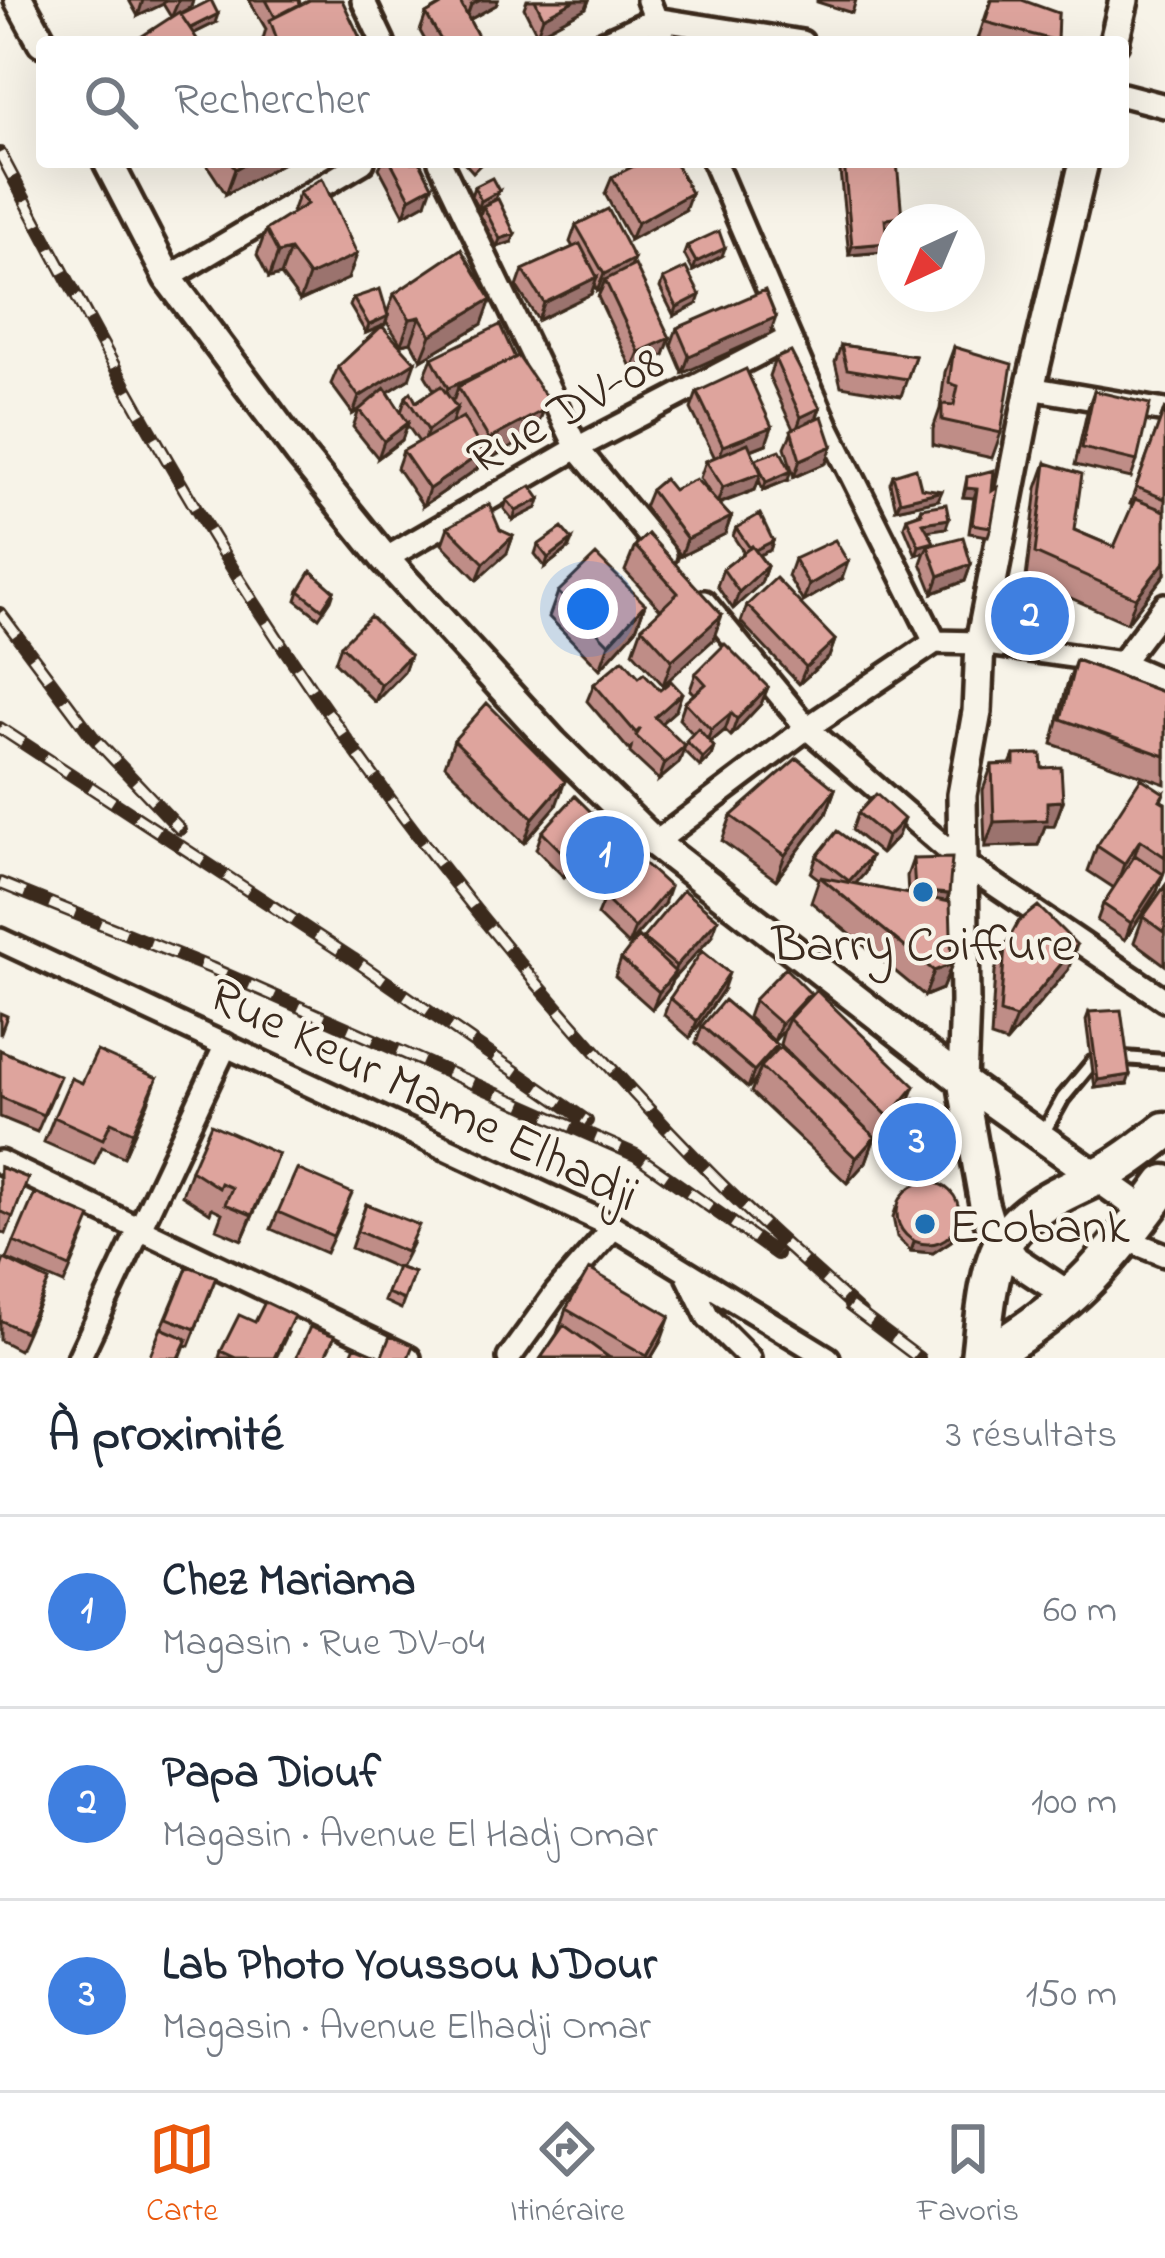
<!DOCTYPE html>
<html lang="fr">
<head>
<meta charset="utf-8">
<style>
  :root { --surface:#fff; --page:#f6f6f7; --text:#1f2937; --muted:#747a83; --line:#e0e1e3; --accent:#ea580c }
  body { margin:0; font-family:"Indie Flower",sans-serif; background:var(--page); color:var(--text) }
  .compass { position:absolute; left:877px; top:204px; width:108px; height:108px; border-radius:50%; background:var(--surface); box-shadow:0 12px 48px #0002; rotate:224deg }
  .you { position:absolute; left:588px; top:609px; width:42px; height:42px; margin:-30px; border:9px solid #fff; border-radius:50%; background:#1a73e8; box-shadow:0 0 0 18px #1a73e833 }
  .badge { display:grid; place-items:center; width:78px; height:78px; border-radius:50%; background:var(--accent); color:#fff; font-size:39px; font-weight:700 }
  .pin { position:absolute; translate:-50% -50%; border:6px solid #fff; box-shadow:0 3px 12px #0006 }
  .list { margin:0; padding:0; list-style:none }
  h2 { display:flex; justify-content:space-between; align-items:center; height:156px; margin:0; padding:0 48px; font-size:51px }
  h2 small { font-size:39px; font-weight:400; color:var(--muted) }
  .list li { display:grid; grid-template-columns:78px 1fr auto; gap:36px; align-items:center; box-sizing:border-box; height:192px; padding:0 48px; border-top:3px solid var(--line) }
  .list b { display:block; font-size:45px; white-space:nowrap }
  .list p { margin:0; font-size:39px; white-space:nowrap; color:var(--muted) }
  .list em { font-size:39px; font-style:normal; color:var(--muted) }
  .icon { flex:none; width:66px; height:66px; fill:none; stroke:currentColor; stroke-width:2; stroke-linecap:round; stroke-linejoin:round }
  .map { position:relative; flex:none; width:1165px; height:1358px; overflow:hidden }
  .search { position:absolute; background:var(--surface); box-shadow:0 12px 48px #0002; left:36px; right:36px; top:36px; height:132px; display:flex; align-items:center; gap:30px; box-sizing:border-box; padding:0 42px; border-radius:12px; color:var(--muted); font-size:45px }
  .sheet { height:732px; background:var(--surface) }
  nav { display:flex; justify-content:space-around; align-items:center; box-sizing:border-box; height:168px; border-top:3px solid var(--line); background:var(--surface); font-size:33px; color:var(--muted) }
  nav a { display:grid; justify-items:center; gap:6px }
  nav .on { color:var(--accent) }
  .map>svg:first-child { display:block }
</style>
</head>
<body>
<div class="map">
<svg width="1165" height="1358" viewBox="0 0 1165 1358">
  <rect width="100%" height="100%" fill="#f7f3e8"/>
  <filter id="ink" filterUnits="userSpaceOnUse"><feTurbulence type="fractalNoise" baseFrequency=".00833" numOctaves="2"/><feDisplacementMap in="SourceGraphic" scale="24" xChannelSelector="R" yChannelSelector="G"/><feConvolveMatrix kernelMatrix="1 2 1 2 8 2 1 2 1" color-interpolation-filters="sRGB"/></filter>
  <g filter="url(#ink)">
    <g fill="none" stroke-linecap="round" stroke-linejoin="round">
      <g stroke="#3b2a1e" stroke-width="20">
        <path id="service" d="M1124,1058L1165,1061
          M1043,1134L1063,1098L1092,1063"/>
      </g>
      <g stroke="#3b2a1e" stroke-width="30">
        <path id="minor" d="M363,0L383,42
          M648,0L665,42
          M604,42L655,19L802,42
          M1123,95L1165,106
          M440,162L577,448L665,555
          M714,162L828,428L935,642L980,643L1121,663L1165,682
          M168,278L363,162
          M1030,388L1165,411
          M385,559L577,448L787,339
          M704,602L807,728L963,863L1165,1000
          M1121,663L1165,605
          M655,843L807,728L935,642
          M0,940L614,1227L828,1358
          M0,1162L409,1358
          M1125,1239L1165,1255
          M688,1276L708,1317L749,1358
          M79,1358L226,1045
          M509,1358L556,1293L614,1227"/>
      </g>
      <g stroke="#3b2a1e" stroke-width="36">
        <path id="tertiary" d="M19,0L42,42
          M1114,42L1124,0
          M108,162L168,278L299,453L385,559L553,743L655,843L962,1081L1145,1211
          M1071,1297L1015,1260L990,1224L984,1204L962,1081L965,1002L962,795L977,712L980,643L1030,388L1084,162"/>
      </g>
      <g stroke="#3b2a1e" stroke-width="45">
        <path id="trunk" d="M980,1358C984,1325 987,1268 1005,1240C1027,1203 1076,1188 1112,1169C1131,1158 1148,1144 1165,1131
          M983,1358C1071,1306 1106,1265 1165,1184"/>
      </g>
      <use href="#service" stroke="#f7f3e8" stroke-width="10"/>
      <use href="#minor" stroke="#f7f3e8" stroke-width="21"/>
      <use href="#tertiary" stroke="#f7f3e8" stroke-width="27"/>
      <use href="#trunk" stroke="#f7f3e8" stroke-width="36"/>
      <g stroke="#3b2a1e" stroke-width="14">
        <path id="rail" d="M0,153C81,306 161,458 255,604C386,807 539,999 708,1171C756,1220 810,1266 861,1313
          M0,613L92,736L180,829
          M0,728L353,959L587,1121
          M0,883L211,968L636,1155L777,1254
          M850,1306L919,1358"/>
      </g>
      <use href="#rail" stroke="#f7f3e8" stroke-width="9" stroke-dasharray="27" stroke-linecap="butt"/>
    </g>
    <path fill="#bf8d87" stroke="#3b2a1e" stroke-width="3" d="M129,0H193L191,7L180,13L181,15L215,23L193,34L171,17L163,4L138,16Z
      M249,0H299L300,5L362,42H262L266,29Z
      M450,0H498L496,5L469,20L481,42H426L420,31L426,14Z
      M527,0H589L586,8L537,34L524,8Z
      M817,0H856L852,13L817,2Z
      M991,0L1058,13L1056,42H988L978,39Z
      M205,162H285L226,194Z
      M382,162H420L426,203L404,215L379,168Z
      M464,162H483L473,172Z
      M839,162H872L895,222V226L885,227L883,252L849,255Z
      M612,177L685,210L630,240L605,194Z
      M474,187L495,199L512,242L497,247L480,215L483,206L478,209L471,196Z
      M299,193L357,254L348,279L300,301L281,275L269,278L257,255L266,230L291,215Z
      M576,225L631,267L670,338L664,355L632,369L598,297L601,290L597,291L594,285L591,294L538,320L517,287L523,270L573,247L570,242Z
      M687,246L722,256L693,271L684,254Z
      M663,279L697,304L674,316L660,288Z
      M394,294L491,299L482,324L421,360L411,342L401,344L386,321L382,326L409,379L388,392L401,412L406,397L416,402L434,390L425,375L432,358L534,435L480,464L479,462L477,469L423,506L397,468L403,451L419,442L407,425L402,440L378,458L353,427L359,410L353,414L331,384L338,367L380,327L366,333L350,306L353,298L387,313Z
      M677,328L770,334L683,373L671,345Z
      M841,345L915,356L901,396L841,386L835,362Z
      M954,347L1001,433L992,458L933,445V429L940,409L945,372Z
      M775,359L820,408L816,418L826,463L794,477L785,447L793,429L769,376Z
      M1094,391L1137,461L1131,478L1075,465L1088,408Z
      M697,392L766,444L751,450L756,461L788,480L763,490L759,480L755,490L719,504L731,517L725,534L681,556L644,507L651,490L711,495L700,478L706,461L715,458L691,409Z
      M1165,407V574L1127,623L1026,578L1037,488L1046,463L1074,530L1114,547L1133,505L1130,504Z
      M893,475L921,488L938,500L896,509L890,483Z
      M967,477L992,491L991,527L988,536L969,533L974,498L963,497Z
      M540,499L537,508L513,520L504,509L507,500Z
      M921,508L946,528L927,530L933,544L971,564L965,581L933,593L921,563L925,552L916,555L904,526L907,518L918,514Z
      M448,527L500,530L513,536L507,553L477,580L442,544Z
      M736,528L773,541L770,550L759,555L767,566L761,583L733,609L717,586L723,569L744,553L733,536Z
      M648,534L713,640L663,685L633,652L642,627L661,610L625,571L635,546Z
      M538,545L568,549L545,567L535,554Z
      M794,559L842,579L803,602L788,576Z
      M299,591H334L331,600L319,618L296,600Z
      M558,592L645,604L636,629L600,669L549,617Z
      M747,605L835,640L829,657L799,684L741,622Z
      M341,645L410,655L404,672L375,702L335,662Z
      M1076,660L1165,693V784L1052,744L1067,685Z
      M696,673L768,687L761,704L731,736L725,730L710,742L714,747L711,756L700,767L683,750L679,763L659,780L630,753L631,748L629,750L587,701L594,684L676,710L661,723L684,746L693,734L679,719L685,702L694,694L690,690Z
      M454,740L556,806L524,843L445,765Z
      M1014,755L1042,768L1063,801L1054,826H1045L1038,845L985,847L983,790L992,765L1010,764Z
      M835,789L826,814L776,880L722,841L731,816Z
      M1164,793L1161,801L1165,803V870L1157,891L1125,940L1097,921L1103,904L1114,888L1088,871L1097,846Z
      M858,813L898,836L881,854L852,830Z
      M603,824L596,841L564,877L536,849L542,832Z
      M817,856H871L865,873L855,884L908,894L907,876L913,859L946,901L952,964L942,989L925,996L811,902L819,879L811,873Z
      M1165,886V965L1134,942L1143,917Z
      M604,898L664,904L628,945L597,915Z
      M712,936L672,980L669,989L652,1009L615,976L621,959L642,941L643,938Z
      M1005,946L1068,970L1006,1043L991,1038L995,971Z
      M723,990L690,1038L664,1015L670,998Z
      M810,993L809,998L938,1141L919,1163L891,1136L895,1124L880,1142L780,1044L784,1030L774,1041L748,1017L754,1000Z
      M1089,1012L1127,1084L1095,1088L1086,1020Z
      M702,1026L777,1045L774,1054L875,1137L866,1162L847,1183L751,1092L757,1078L748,1088L696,1043Z
      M0,1050L54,1093L37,1132L0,1117Z
      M157,1078L124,1157L102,1147L94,1164L44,1142L54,1117L82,1083Z
      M278,1154L242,1240L216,1229L222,1213L212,1208L210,1213L182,1195L191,1170Z
      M0,1167L28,1178L6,1234L0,1231Z
      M366,1204L413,1242L400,1268L414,1273L401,1309L384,1301L397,1268L351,1248Z
      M896,1208L951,1241L933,1253L911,1251L897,1237L893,1217Z
      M346,1210L326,1253L271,1229L278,1212Z
      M85,1234L64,1284L7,1259L14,1242Z
      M188,1266L216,1277L189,1346L185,1345L180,1358H149Z
      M0,1270L42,1298L19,1350L0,1340Z
      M566,1309L661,1341L651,1358H541L557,1334Z
      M255,1322L288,1333L276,1358H219L221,1351Z"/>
    <path fill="#9b736e" stroke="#3b2a1e" stroke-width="3" d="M143,0H165L163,4L138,16Z
      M179,0H193L191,7L171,18Z
      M481,0H498L496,5L465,22L471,5Z
      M575,0H589L586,8L537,34L543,17Z
      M218,14L215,23L178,41L182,33Z
      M248,162H285L226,194L235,169Z
      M432,186L426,203L404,215L410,198Z
      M499,191L495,199L478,209L481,201Z
      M691,193L685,210L630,240L637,223Z
      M902,217L900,222H895V226L881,227L885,219Z
      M515,234L512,242L497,247L500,239Z
      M887,243L883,252L849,255L852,246Z
      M725,248L722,256L693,271L696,262Z
      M290,250L281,275L269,278L278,253Z
      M357,254L348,279L300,301L309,276Z
      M634,259L628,276L605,280L601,290L597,291L604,274Z
      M597,277L591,294L538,320L544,303Z
      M700,295L697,304L674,316L677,307Z
      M491,299L482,324L421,360L431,335Z
      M388,316L385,325L366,333L369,325Z
      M420,317L411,342L401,344L410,319Z
      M776,317L770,334L683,373L689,356Z
      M670,338L664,355L632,369L639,352Z
      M515,358L458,387L454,399L442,405L448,388Z
      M415,362L409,379L353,414L359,397Z
      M457,408L451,425L422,447L428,430Z
      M820,408L814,425L795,434L801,417Z
      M544,410L534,435L480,464L489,439Z
      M408,423L402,440L378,458L384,441Z
      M772,427L766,444L717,463L723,446Z
      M832,446L826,463L794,477L800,460Z
      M483,452L477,469L423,506L429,489Z
      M791,471L788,480L763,490L766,482Z
      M761,473L755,490L717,504L723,487Z
      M966,488L977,489L974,498L963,497Z
      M942,491L938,500L896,509L900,501Z
      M540,499L537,508L513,520L516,511Z
      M731,517L725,534L681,556L687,539Z
      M949,519L946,528L920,532L923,523Z
      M513,536L507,553L477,580L484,563Z
      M572,540L568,549L545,567L548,558Z
      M773,541L770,550L748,560L752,551Z
      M934,542L928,546L925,552L916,555L919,546Z
      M1165,561V574L1127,623L1136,598Z
      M848,562L842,579L803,602L809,585Z
      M971,564L965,581L933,593L939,576Z
      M767,566L761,583L733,609L739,592Z
      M645,604L636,629L600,669L609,644Z
      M722,615L713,640L663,685L672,660Z
      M835,640L829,657L799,684L806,667Z
      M410,655L404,672L375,702L381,685Z
      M768,687L761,704L731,736L737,719Z
      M682,693L676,710L649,734L655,717Z
      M731,713L725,730L705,747L711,730Z
      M685,746L679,763L659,780L665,763Z
      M714,747L711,756L700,767L703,758Z
      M565,781L556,806L524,843L533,818Z
      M835,789L826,814L776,880L785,855Z
      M1063,801L1054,826H1045L1038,845L985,847L994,822L1047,802Z
      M904,819L898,836L881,854L887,837Z
      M603,824L596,841L564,877L570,860Z
      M1140,840L1131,865L1115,889L1124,864Z
      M871,856L865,873L843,898L849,881Z
      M1163,874L1157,891L1125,940L1131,923Z
      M670,887L664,904L628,945L635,928Z
      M915,891L949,894L943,911L908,908Z
      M718,919L712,936L672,980L669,989L652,1009L659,992L673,975L676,966Z
      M1077,945L1068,970L1006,1043L1016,1018Z
      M952,964L942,989L925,996L934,971Z
      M729,973L723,990L690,1038L697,1021Z
      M810,993L804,1010L789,1019L784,1030L774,1041L781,1024Z
      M777,1045L771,1062L761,1067L757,1078L748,1088L754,1071Z
      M1130,1075L1127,1084L1095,1088L1098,1080Z
      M157,1078L148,1103L124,1157L133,1132Z
      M915,1086L905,1111L897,1119L880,1142L889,1117Z
      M944,1124L938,1141L919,1163L925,1146Z
      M875,1137L866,1162L847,1183L856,1158Z
      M278,1154L269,1179L242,1240L252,1215Z
      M954,1232L951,1241L933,1253L911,1251L914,1242Z
      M670,1316L661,1341L651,1358H646Z"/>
    <path fill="#dea49d" stroke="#3b2a1e" stroke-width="3" d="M211,0L218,14L190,28L181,15Z
      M266,0H299L300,4L275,17Z
      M310,0H342L362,42H278L270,20Z
      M450,0H459L481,42H442L426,14Z
      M535,0H575L543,17Z
      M992,0H1022L1058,13L1057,41L985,22Z
      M179,12L199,42H133Z
      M231,162H248L235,169Z
      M391,162H420L432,186L410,198Z
      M642,162H675L691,193L637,223L612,177Z
      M844,162H897L902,217L885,219L887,243L852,246Z
      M322,178L357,254L309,276L290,250L278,253L266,230L307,204L299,193Z
      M492,178L499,191L481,201L474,187Z
      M498,199L515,234L500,239L483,206Z
      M608,209L634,259L604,274L576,225Z
      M719,231L725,248L696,262L687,246Z
      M580,244L597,277L544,303L523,270Z
      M461,249L491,299L431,335L420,317L410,319L394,294Z
      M635,265L670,338L639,352L605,280Z
      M686,268L700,295L677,307L663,279Z
      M380,289L388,316L369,325L353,298Z
      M765,290L776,317L689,356L677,328Z
      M500,325L515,358L448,388L432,358Z
      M382,326L415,362L359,397L338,367Z
      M841,345L915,356L907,379L847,369Z
      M954,347L1012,364L1001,433L942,420V404L954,405L958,386L949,383Z
      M791,352L820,408L801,417L775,359Z
      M518,356L546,397L544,410L489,439L458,387Z
      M746,369L772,427L723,446L697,392Z
      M441,386L457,408L428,430L406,397L411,392L416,402Z
      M385,388L408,423L384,441L359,410Z
      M1094,391L1150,404L1137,461L1082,448Z
      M1165,407V499L1136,487Z
      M822,416L832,446L800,460L791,430Z
      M463,417L483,452L429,489L403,451Z
      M748,443L761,473L723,487L706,461Z
      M780,450L791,471L766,482L756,459Z
      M1046,463L1082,474L1074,530L1114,547L1135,499L1165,511V561L1136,598L1035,553Z
      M916,468L921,488L942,491L900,501L893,475Z
      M994,470L992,491L998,487L991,527L972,524L977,489L966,488L967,477Z
      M664,479L673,490L696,479L731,517L687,539L651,490Z
      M531,486L540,499L516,511L507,500Z
      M489,504L500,530L513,536L484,563L448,527Z
      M946,504L949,519L923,523L934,542L919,546L907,518L922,513L921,508Z
      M760,514L773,541L755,550L752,546L750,548L736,528Z
      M562,528L572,540L548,558L538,545Z
      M648,534L722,615L672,660L642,627L678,593L635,546Z
      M963,537L971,564L939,576L928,546Z
      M835,540L848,562L809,585L794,559Z
      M752,546L767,566L739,592L723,569Z
      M596,555L645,604L609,644L558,592Z
      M311,571L334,591L322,609L299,591Z
      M776,578L835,640L806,667L747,605Z
      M370,616L410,655L381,685L341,645Z
      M725,644L768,687L737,719L731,713L711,730L685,702L706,684L696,673Z
      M623,659L639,677L644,673L660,690L671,681L682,693L655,717L685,746L665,763L636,736L641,728L636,733L594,684Z
      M1076,660L1165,693V756L1061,719Z
      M487,703L565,781L533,818L454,740Z
      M698,728L714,747L703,758L686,741Z
      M1041,754L1042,768L1061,767L1063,801L1047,802V820L994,822L992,765L1014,764V755Z
      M797,758L835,789L785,855L731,816Z
      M1141,778L1164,793L1160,800L1165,803V857L1140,840L1124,864L1097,846Z
      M876,794L904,819L887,837L858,813Z
      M575,796L603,824L570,860L542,832Z
      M837,831L871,856L849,881L817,856Z
      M1135,855L1163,874L1131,923L1103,904Z
      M638,858L670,887L635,928L604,898Z
      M952,858L949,894L915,891L913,859Z
      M820,877L950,902L952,964L934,971Z
      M1165,886V933L1143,917Z
      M683,890L718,919L676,966L643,938Z
      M1038,906L1077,945L1016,1018L1000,1013L1005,946L1018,922Z
      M638,937L675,972L659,992L621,959Z
      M702,951L729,973L697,1021L670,998Z
      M785,968L810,993L781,1024L754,1000Z
      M816,990L915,1086L889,1117L789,1019Z
      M724,1000L777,1045L754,1071L702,1026Z
      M1121,1010L1130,1075L1098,1080L1089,1012Z
      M0,1013L7,1016L0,1035Z
      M780,1047L875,1137L856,1158L761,1067Z
      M0,1050L60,1076L43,1115L0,1097Z
      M97,1051L157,1078L133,1132L111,1122L103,1139L54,1117L71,1078L82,1083Z
      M915,1098L944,1124L925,1146L897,1119Z
      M211,1124L278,1154L252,1215L225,1204L232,1188L221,1183L219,1188L191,1170Z
      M0,1167L28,1178L13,1217L0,1211Z
      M297,1169L352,1193L333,1236L278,1212Z
      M897 1213a31 31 0 1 1 62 0a31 31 0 1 1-62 0Z
      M35,1193L91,1217L70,1267L14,1242Z
      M366,1204L419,1225L406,1252L357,1231Z
      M4,1259L49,1281L25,1332L0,1320V1270Z
      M188,1266L216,1277L195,1329L167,1318Z
      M397,1267L414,1273L404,1300L387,1293Z
      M589,1269L670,1316L647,1356L566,1309Z
      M265,1302L294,1316L274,1358H236L221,1351L239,1315L255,1322Z
      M564,1325L610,1358H541Z
      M310,1327L335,1336L324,1358H296Z
      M161,1328L187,1339L178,1358H149Z
      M390,1336L413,1345L408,1358H381Z
      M355,1346L377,1355L376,1358H350Z"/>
  </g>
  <g fill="#1f6fb2" stroke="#f7f3e8" stroke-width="4.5">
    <circle cx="923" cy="892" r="12"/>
    <circle cx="925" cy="1224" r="12"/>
  </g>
  <g text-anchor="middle" stroke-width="9" stroke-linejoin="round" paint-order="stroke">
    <g font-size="51" fill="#3b2a1e" stroke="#f7f3e8">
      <text transform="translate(564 408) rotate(-29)" y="18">Rue DV-08</text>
      <text transform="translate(425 1092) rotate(26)" y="18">Rue Keur Mame Elhadji</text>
    </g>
    <g font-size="51" fill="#3b2a1e" stroke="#f7f3e8">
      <text x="923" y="960">Barry Coiffure</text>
      <text x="949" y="1242" text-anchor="start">Ecobank</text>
    </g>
  </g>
</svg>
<svg class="compass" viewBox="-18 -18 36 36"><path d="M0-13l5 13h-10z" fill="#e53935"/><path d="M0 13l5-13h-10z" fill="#747a83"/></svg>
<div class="you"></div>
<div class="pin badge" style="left:605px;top:855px;background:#3f7fe0">1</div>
<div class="pin badge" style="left:1030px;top:616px;background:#3f7fe0">2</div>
<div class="pin badge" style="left:917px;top:1142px;background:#3f7fe0">3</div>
<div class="search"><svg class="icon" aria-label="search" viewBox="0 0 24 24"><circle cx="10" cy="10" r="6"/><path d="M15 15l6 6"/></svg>Rechercher</div>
</div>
<section class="sheet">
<h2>À proximité<small>3 résultats</small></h2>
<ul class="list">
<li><span class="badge" style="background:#3f7fe0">1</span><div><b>Chez Mariama</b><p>Magasin · Rue DV-04</p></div><em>60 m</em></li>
<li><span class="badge" style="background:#3f7fe0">2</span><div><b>Papa Diouf</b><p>Magasin · Avenue El Hadj Omar</p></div><em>100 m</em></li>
<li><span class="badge" style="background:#3f7fe0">3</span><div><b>Lab Photo Youssou NDour</b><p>Magasin · Avenue Elhadji Omar</p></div><em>150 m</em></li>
</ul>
</section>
<nav>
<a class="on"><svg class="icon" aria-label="map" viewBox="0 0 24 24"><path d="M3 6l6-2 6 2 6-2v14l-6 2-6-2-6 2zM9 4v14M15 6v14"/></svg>Carte</a>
<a><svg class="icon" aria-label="directions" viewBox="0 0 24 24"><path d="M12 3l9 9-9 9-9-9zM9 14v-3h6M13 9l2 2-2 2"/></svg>Itinéraire</a>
<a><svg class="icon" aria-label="saved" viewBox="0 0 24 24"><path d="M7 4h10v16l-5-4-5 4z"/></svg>Favoris</a>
</nav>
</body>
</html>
